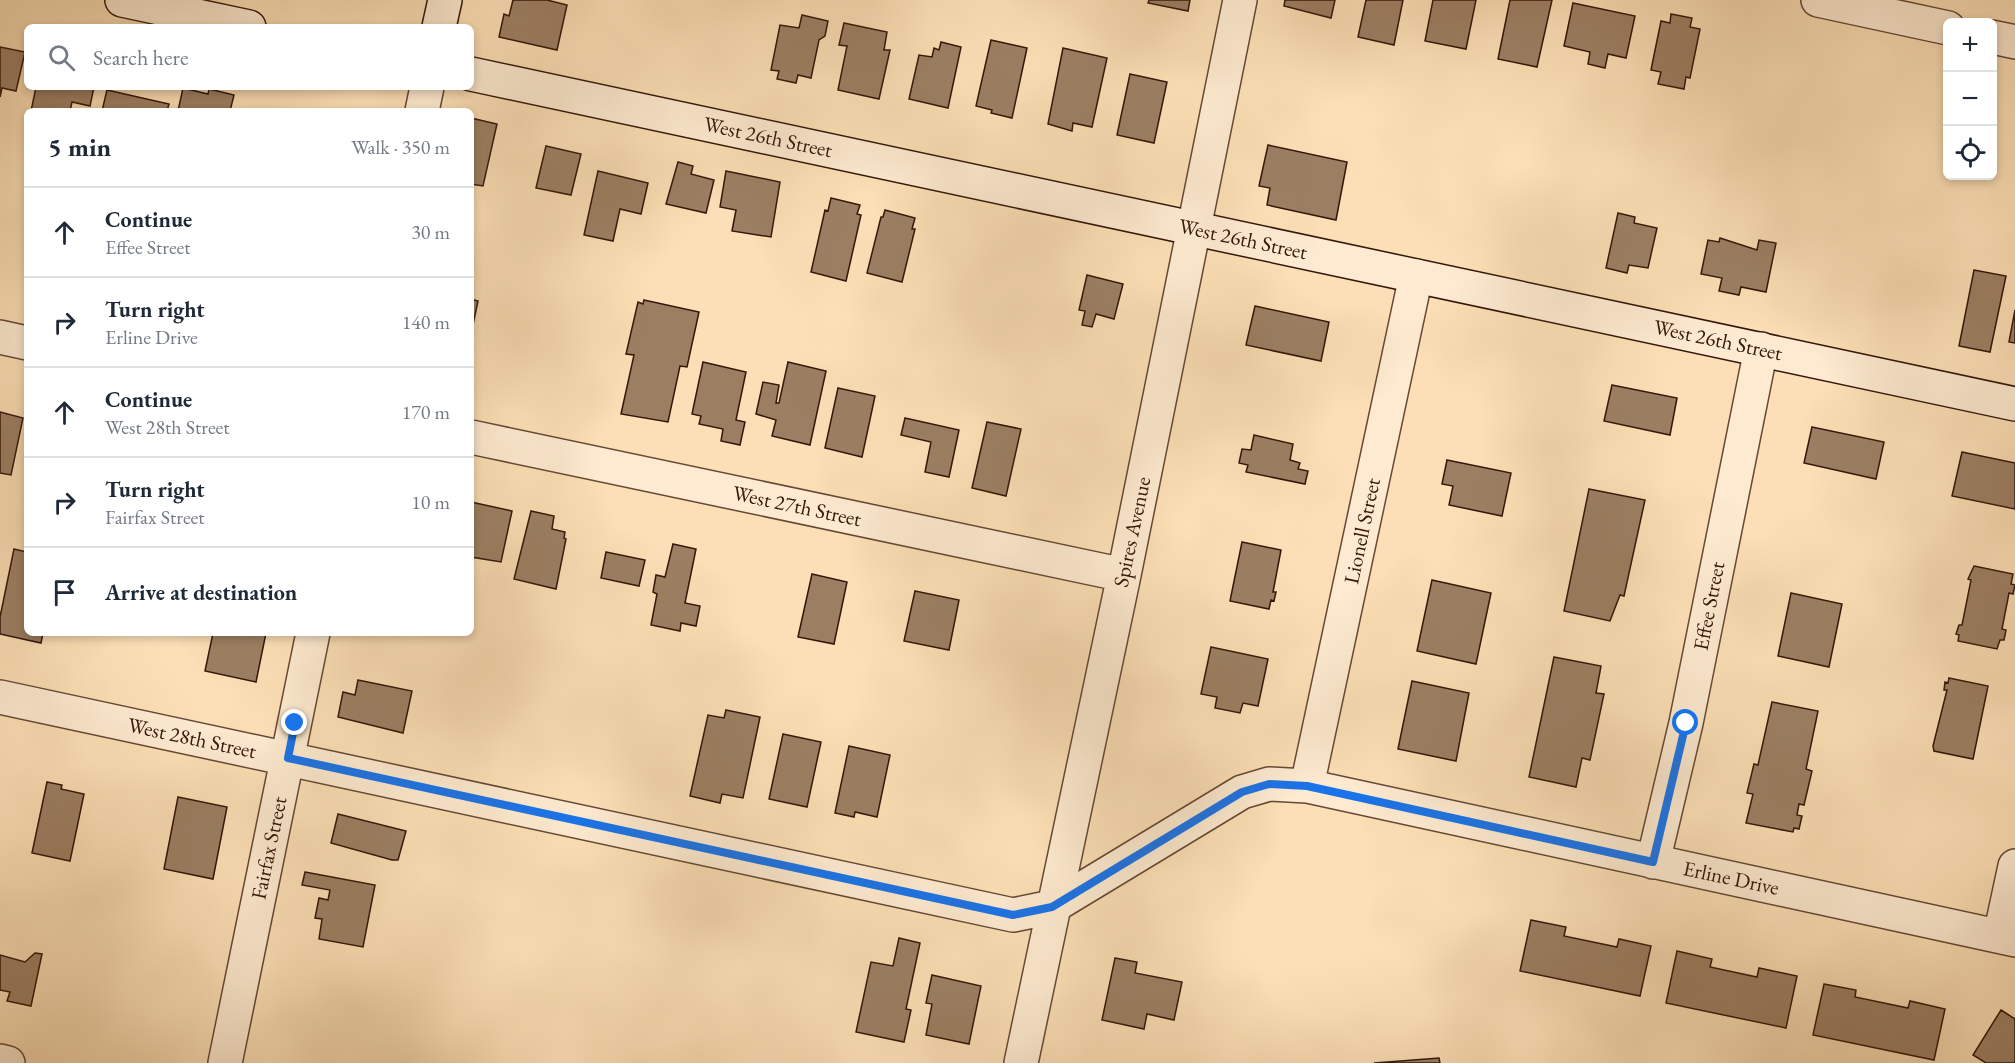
<!DOCTYPE html>
<html lang="en">
<head>
<meta charset="utf-8">
<style>
  :root { --surface:#fff; --page:#f6f6f7; --text:#1f2937; --muted:#747a83; --line:#e0e1e3 }
  body { margin:0; font-family:"EB Garamond",serif; background:var(--page); color:var(--text) }
  .controls { position:absolute; right:18px; top:18px; display:grid; overflow:hidden; border-radius:9px; box-shadow:0 3px 9px #0003 }
  .controls button { width:54px; height:54px; display:grid; place-items:center; padding:0; border:0; border-bottom:2px solid var(--line); background:var(--surface); color:var(--text); font:30px sans-serif }
  .stop { position:absolute; width:18px; height:18px; margin:-14px; border:4px solid #1a73e8; border-radius:50%; background:#fff }
  .stop.end { background:#1a73e8; border-color:#fff; box-shadow:0 2px 6px #0008 }
  .list { margin:0; padding:0; list-style:none }
  h2 { display:flex; justify-content:space-between; align-items:center; height:78px; margin:0; padding:0 24px; font-size:26px }
  h2 small { font-size:20px; font-weight:400; color:var(--muted) }
  .list li { display:grid; grid-template-columns:39px 1fr auto; gap:18px; align-items:center; box-sizing:border-box; height:90px; padding:0 24px; border-top:2px solid var(--line) }
  .list b { display:block; font-size:22px; white-space:nowrap }
  .list p { margin:0; font-size:20px; white-space:nowrap; color:var(--muted) }
  .list em { font-size:20px; font-style:normal; color:var(--muted) }
  .icon { flex:none; width:33px; height:33px; fill:none; stroke:currentColor; stroke-width:2; stroke-linecap:round; stroke-linejoin:round }
  .map { position:relative; flex:none; width:2015px; height:1063px; overflow:hidden }
  .search { position:absolute; background:var(--surface); box-shadow:0 3px 9px #0003; left:24px; top:24px; width:450px; height:66px; display:flex; align-items:center; gap:15px; box-sizing:border-box; padding:0 21px; border-radius:9px; color:var(--muted); font-size:22px }
  .panel { position:absolute; background:var(--surface); box-shadow:0 3px 9px #0003; left:24px; top:108px; width:450px; height:528px; border-radius:9px }
  .map>svg:first-child { display:block }
</style>
</head>
<body>
<div class="map">
<svg width="2015" height="1063" viewBox="0 0 2015 1063">
  <rect width="100%" height="100%" fill="#fcdfb6"/>
  <filter id="stains"><feTurbulence type="fractalNoise" baseFrequency=".00333" numOctaves="4"/><feColorMatrix values="0 0 0 0 .2 0 0 0 0 .09 0 0 0 0 .02 0 0 0 .5 -.17"/></filter>
  <radialGradient id="worn" r=".72"><stop offset=".6" stop-color="#630" stop-opacity="0"/><stop offset="1" stop-color="#630" stop-opacity=".3"/></radialGradient>
  <path fill="#9c7f63" stroke="#34160a" stroke-width="1.5" d="M513,0H547L567,5L557,50L499,37L504,14L509,16Z
    M1149,0H1190L1188,11L1148,3Z
    M1285,0H1335L1331,18L1284,6Z
    M1366,0H1403L1394,45L1358,37Z
    M1433,0H1476L1466,49L1425,41Z
    M1510,0H1552L1537,67L1498,59Z
    M1573,3L1635,16L1626,58L1608,54L1605,68L1588,64L1590,52L1564,46Z
    M1671,14L1692,18L1690,27L1700,29L1690,78L1686,77L1684,89L1658,84L1661,72L1651,70L1661,21L1670,23Z
    M802,15L828,21L825,36L819,40L811,78L798,75L796,83L777,79L779,71L771,70L780,25L799,28Z
    M844,23L887,32L884,50H890L879,99L838,90L847,46L839,45Z
    M991,40L1027,48L1012,118L991,113L992,110L976,106Z
    M941,42L961,47L948,108L909,99L919,55L932,57L934,48L939,50Z
    M0,47L25,52L16,91L2,88L0,97Z
    M1063,48L1107,58L1092,127L1073,123L1072,131L1048,124Z
    M1130,74L1167,82L1154,143L1117,135Z
    M36,87H94L90,106L72,102L70,111H31Z
    M183,88L208,94L209,89L234,95L230,111H178Z
    M107,90L169,104L167,111H102Z
    M471,118L497,124L483,186L471,184Z
    M1268,145L1347,162L1336,220L1267,205L1270,188L1259,186Z
    M546,146L581,154L571,195L536,188Z
    M678,162L693,166L691,174L714,180L706,213L666,204Z
    M598,171L648,183L641,214L620,209L613,241L584,235Z
    M726,171L780,182L771,237L732,231L736,210L720,207Z
    M831,198L860,205L857,214L861,215L846,281L811,272L825,210L828,211Z
    M885,210L915,218L912,229H915L902,282L867,273L881,217H883Z
    M1618,213L1635,217L1634,223L1657,228L1648,268L1629,265L1627,273L1606,268Z
    M1720,238L1757,250L1759,240L1776,243L1766,292L1741,287L1739,295L1719,291L1722,278L1701,274L1708,240L1719,242Z
    M1974,270L2006,276L1990,352L1959,346Z
    M1087,275L1123,284L1114,319L1096,314L1092,327L1082,325L1085,311L1079,310Z
    M471,299L478,301L471,334Z
    M644,300L699,312L687,367L680,366L668,422L621,414L634,355L626,354L638,302L643,304Z
    M1255,306L1329,322L1321,361L1246,345Z
    M2015,310V343L2009,342Z
    M703,362L746,372L736,420L745,422L740,445L721,441L723,429L699,424L701,416L692,414Z
    M788,362L826,371L810,445L772,436L776,420L756,414L763,382L779,385L776,403H779Z
    M1612,385L1677,398L1670,435L1604,421Z
    M838,388L875,396L862,457L825,448Z
    M0,412L23,418L11,475L0,473Z
    M905,418L959,430L949,477L925,472L931,442L901,435Z
    M987,422L1021,429L1006,496L972,488Z
    M1812,427L1884,442L1876,479L1804,463Z
    M1254,435L1293,444L1290,460L1300,463L1298,469L1308,471L1305,484L1246,472L1248,465L1239,463L1242,449L1251,450Z
    M1962,452L2015,463V509L1952,496Z
    M1447,460L1511,473L1502,516L1449,505L1453,486L1442,484Z
    M1589,489L1645,500L1624,596L1620,595L1610,621L1564,611Z
    M471,502L512,511L501,562L471,557Z
    M531,511L554,516L552,529L565,532L564,538L566,539L556,589L514,579Z
    M1242,542L1281,550L1273,592H1276L1274,601L1271,600L1269,609L1230,601Z
    M673,544L696,549L685,603L700,606L696,626L681,623L680,631L651,625L657,594L653,592L656,575L665,577Z
    M14,549L27,552V633H43L41,643L0,634V617Z
    M606,552L645,560L639,586L601,578Z
    M1974,566L2013,574L2011,584L2015,585L2013,594L2009,593L2002,629L2006,630L2004,640H2000L1997,649L1958,641L1959,635L1956,634L1959,625H1962L1971,580L1968,579Z
    M812,574L847,582L834,644L798,637Z
    M1432,580L1491,593L1476,664L1417,651Z
    M915,591L959,600L949,650L904,641Z
    M1791,593L1842,604L1829,667L1778,656Z
    M213,633H266L256,682L205,671Z
    M1211,647L1268,659L1258,706L1243,703L1240,713L1215,708L1217,697L1201,694Z
    M1554,657L1601,666L1596,693L1604,694L1590,760L1582,758L1576,787L1529,777Z
    M1949,678L1988,686L1973,759L1934,751L1933,746L1947,690H1944L1945,682L1948,683Z
    M358,680L412,691L403,733L338,717L343,692L355,695Z
    M1412,681L1469,693L1456,761L1398,749Z
    M1772,702L1818,711L1806,769L1812,771L1804,805L1799,804L1797,815L1802,816L1799,829L1794,828L1793,832L1746,823L1753,794L1747,793L1754,764L1758,765Z
    M726,710L760,717L743,798L722,794L720,803L690,796L708,715L724,718Z
    M783,734L821,742L807,807L769,799Z
    M849,746L890,755L877,817L855,812L854,817L835,813Z
    M47,782L62,785L61,789L84,794L70,861L32,853Z
    M178,797L227,807L213,879L164,869Z
    M338,814L406,831L398,860H392L331,843Z
    M305,872L375,885L363,947L319,939L322,919L315,918L319,898L328,900L330,890L302,885Z
    M1531,920L1566,927L1564,936L1617,947L1619,939L1651,946L1640,996L1520,971Z
    M899,938L920,943L906,1009L911,1010L904,1042L856,1032L871,962L893,966Z
    M1677,951L1712,959L1710,967L1757,977L1759,968L1797,976L1786,1028L1666,1003Z
    M35,953L42,954L31,1006L7,1001L10,992L0,990V955L25,962Z
    M1115,958L1137,962L1135,973L1182,982L1174,1020L1147,1014L1144,1029L1102,1020Z
    M932,975L981,986L969,1044L926,1035L932,1004L926,1003Z
    M1824,984L1856,990L1855,997L1908,1008L1910,1001L1945,1009L1934,1060L1813,1035Z
    M2001,1010L2015,1019V1063H1986L1973,1055Z
    M1439,1058L1440,1063H1374Z"/>
  <g fill="none" stroke-linecap="round" stroke-linejoin="round">
    <g stroke="#664835" stroke-width="36">
      <path id="street" d="M1818,0L1948,28
        M1992,37L2015,42
        M422,111L427,87
        M0,337L27,343
        M471,437L1124,575
        M0,697L1013,915L1052,907L1242,792L1269,784L1307,786L2015,940
        M1307,786L1416,276
        M1653,862L1686,723L1761,349
        M2000,936L2015,866
        M0,1061L8,1063
        M225,1063L313,633
        M1021,1063L1124,575L1240,0"/>
    </g>
    <g stroke="#34160a" stroke-width="36">
      <path id="secondary" d="M122,0L249,27
        M439,27L445,0
        M471,74L2015,404"/>
    </g>
    <use href="#street" stroke="#fdead0" stroke-width="33"/>
    <use href="#secondary" stroke="#fdead0" stroke-width="33"/>
  </g>
  <g fill="none" stroke-linecap="round" stroke-linejoin="round">
    <path stroke="#1a73e8" stroke-width="8" d="M295,723L288,758L1013,915L1052,907L1242,792L1269,784L1307,786L1653,862L1686,723"/>
  </g>
  <g text-anchor="middle" stroke-width="4.5" stroke-linejoin="round" paint-order="stroke">
    <g font-size="21" fill="#34160a" stroke="#fdead0">
      <text transform="translate(768 137) rotate(12)" y="7">West 26th Street</text>
      <text transform="translate(1243 239) rotate(12)" y="7">West 26th Street</text>
      <text transform="translate(1718 340) rotate(12)" y="7">West 26th Street</text>
      <text transform="translate(797 506) rotate(12)" y="7">West 27th Street</text>
      <text transform="translate(1362 531) rotate(-78)" y="7">Lionell Street</text>
      <text transform="translate(1132 532) rotate(-78)" y="7">Spires Avenue</text>
      <text transform="translate(1709 606) rotate(-79)" y="7">Effee Street</text>
      <text transform="translate(192 738) rotate(12)" y="7">West 28th Street</text>
      <text transform="translate(269 848) rotate(-78)" y="7">Fairfax Street</text>
      <text transform="translate(1731 878) rotate(12)" y="7">Erline Drive</text>
    </g>
  </g>
  <rect width="100%" height="100%" filter="url(#stains)"/>
  <rect width="100%" height="100%" fill="url(#worn)"/>
</svg>
<div class="controls">
<button>+</button>
<button>−</button>
<button><svg class="icon" aria-label="locate" viewBox="0 0 24 24"><circle cx="12" cy="12" r="6"/><path d="M12 2v4M12 18v4M2 12h4M18 12h4"/></svg></button>
</div>
<div class="stop" style="left:1686px;top:723px"></div>
<div class="stop end" style="left:295px;top:723px"></div>
<div class="search"><svg class="icon" aria-label="search" viewBox="0 0 24 24"><circle cx="10" cy="10" r="6"/><path d="M15 15l6 6"/></svg>Search here</div>
<section class="panel">
<h2>5 min<small>Walk · 350 m</small></h2>
<ul class="list">
<li><svg class="icon" aria-label="ahead" viewBox="0 0 24 24"><path d="M12 20V5M6 11l6-6 6 6"/></svg><div><b>Continue</b><p>Effee Street</p></div><em>30 m</em></li>
<li><svg class="icon" aria-label="right" viewBox="0 0 24 24"><path d="M7 20v-9h11M14 6l5 5-5 5"/></svg><div><b>Turn right</b><p>Erline Drive</p></div><em>140 m</em></li>
<li><svg class="icon" aria-label="ahead" viewBox="0 0 24 24"><path d="M12 20V5M6 11l6-6 6 6"/></svg><div><b>Continue</b><p>West 28th Street</p></div><em>170 m</em></li>
<li><svg class="icon" aria-label="right" viewBox="0 0 24 24"><path d="M7 20v-9h11M14 6l5 5-5 5"/></svg><div><b>Turn right</b><p>Fairfax Street</p></div><em>10 m</em></li>
<li><svg class="icon" aria-label="arrive" viewBox="0 0 24 24"><path d="M6 21V4h12l-3 4 3 4H6"/></svg><div><b>Arrive at destination</b></div></li>
</ul>
</section>
</div>
</body>
</html>
